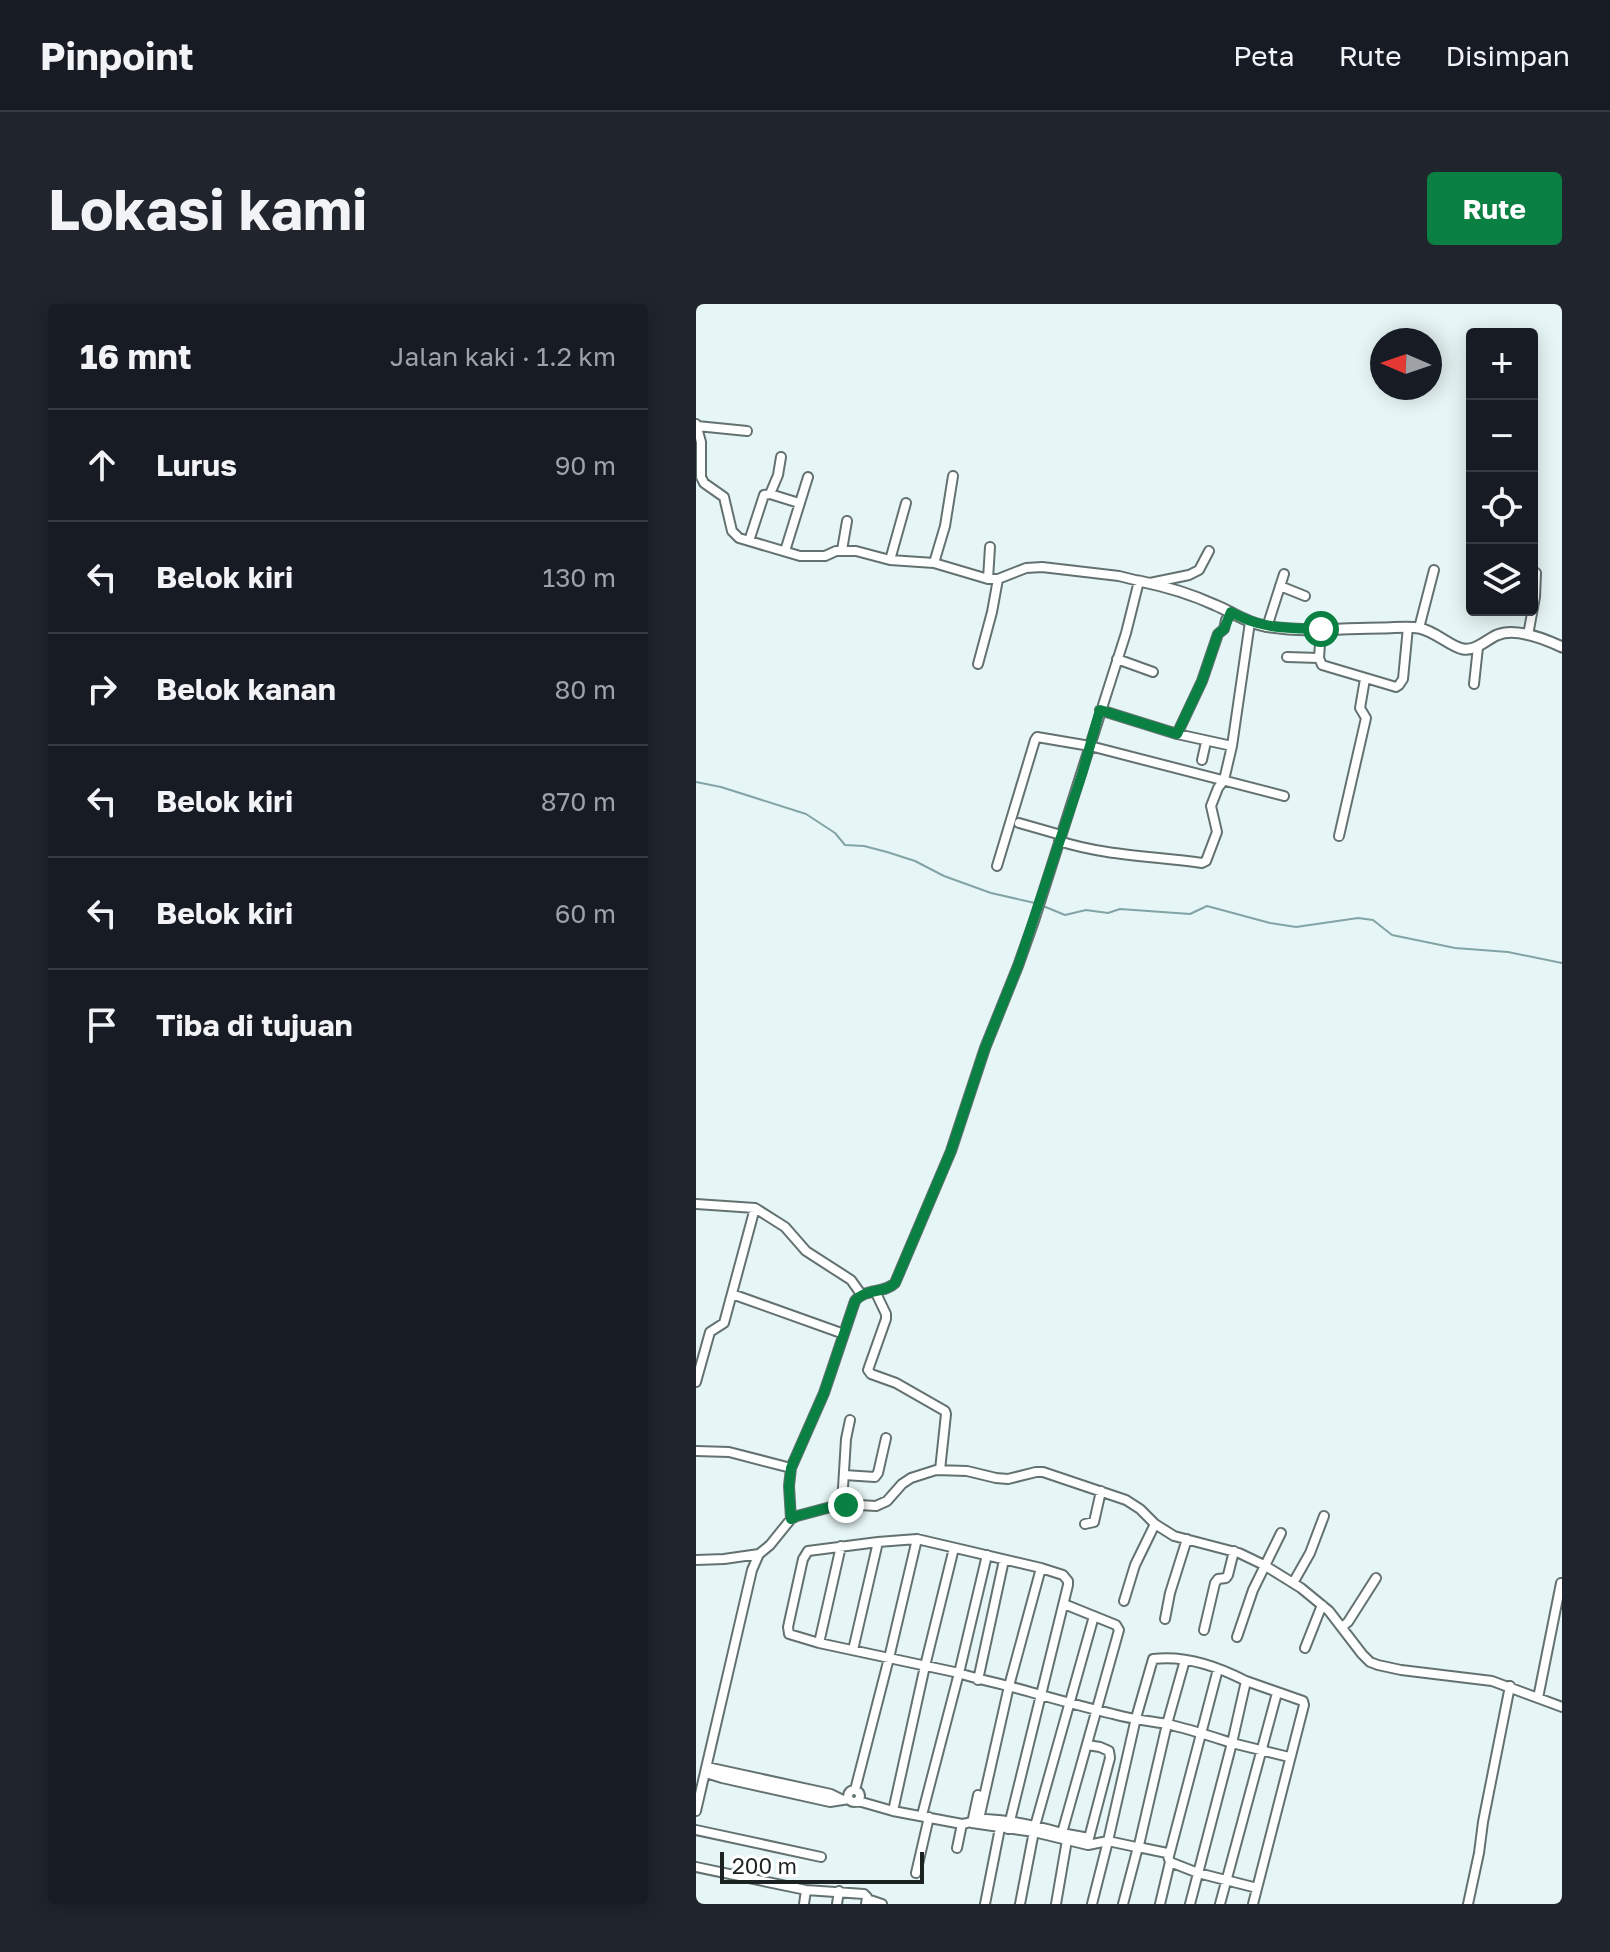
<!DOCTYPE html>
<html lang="id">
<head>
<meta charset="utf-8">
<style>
  :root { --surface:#171b24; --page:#20242c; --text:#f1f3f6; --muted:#9ea1a6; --line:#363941; --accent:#0b8043 }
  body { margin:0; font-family:"Golos Text",sans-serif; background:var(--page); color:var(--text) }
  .controls { position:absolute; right:24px; top:24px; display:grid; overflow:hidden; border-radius:8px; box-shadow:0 4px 20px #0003 }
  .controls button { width:72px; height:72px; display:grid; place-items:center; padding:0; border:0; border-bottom:2px solid var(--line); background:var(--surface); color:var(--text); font:40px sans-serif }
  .compass { position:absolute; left:674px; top:24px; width:72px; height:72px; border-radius:50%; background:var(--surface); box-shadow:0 4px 20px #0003; rotate:272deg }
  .scale { position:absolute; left:24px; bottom:20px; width:204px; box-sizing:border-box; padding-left:8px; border:4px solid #1c2121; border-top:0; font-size:22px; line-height:28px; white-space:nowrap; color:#1c2121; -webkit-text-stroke:6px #fff; paint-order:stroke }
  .stop { position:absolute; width:24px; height:24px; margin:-18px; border:6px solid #0b8043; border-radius:50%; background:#fff }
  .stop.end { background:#0b8043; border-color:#fff; box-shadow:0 2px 8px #0008 }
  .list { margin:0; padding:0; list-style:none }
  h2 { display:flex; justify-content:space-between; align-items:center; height:104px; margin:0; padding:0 32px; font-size:34px }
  h2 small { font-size:26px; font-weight:400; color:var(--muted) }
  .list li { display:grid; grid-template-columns:52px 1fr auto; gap:24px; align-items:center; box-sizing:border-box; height:112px; padding:0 32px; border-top:2px solid var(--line) }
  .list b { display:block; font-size:30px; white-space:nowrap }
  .list em { font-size:26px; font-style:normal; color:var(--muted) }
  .icon { flex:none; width:44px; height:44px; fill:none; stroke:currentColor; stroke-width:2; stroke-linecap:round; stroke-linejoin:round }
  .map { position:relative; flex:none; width:866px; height:1600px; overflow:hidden; border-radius:8px }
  header { display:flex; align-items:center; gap:48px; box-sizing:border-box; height:112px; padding:0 40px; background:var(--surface); border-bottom:2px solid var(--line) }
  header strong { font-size:38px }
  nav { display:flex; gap:44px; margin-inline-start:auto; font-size:28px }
  .intro { display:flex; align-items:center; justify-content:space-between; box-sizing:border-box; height:192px; padding:0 48px }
  h1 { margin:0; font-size:56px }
  .button { padding:20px 36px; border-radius:8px; background:var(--accent); color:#fff; font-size:28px; font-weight:700 }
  main { display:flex; gap:48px; padding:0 48px }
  aside { flex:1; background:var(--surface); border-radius:8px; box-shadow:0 4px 20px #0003 }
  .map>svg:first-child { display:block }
</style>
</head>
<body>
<header>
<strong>Pinpoint</strong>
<nav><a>Peta</a><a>Rute</a><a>Disimpan</a></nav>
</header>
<div class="intro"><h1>Lokasi kami</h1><a class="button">Rute</a></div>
<main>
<aside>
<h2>16 mnt<small>Jalan kaki · 1.2 km</small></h2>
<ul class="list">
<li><svg class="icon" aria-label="ahead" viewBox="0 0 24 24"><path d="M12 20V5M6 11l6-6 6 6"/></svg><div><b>Lurus</b></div><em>90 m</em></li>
<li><svg class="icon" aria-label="left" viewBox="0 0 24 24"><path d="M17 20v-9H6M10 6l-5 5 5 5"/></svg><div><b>Belok kiri</b></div><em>130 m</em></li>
<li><svg class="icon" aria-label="right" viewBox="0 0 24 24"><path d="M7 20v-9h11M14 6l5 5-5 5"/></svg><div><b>Belok kanan</b></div><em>80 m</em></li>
<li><svg class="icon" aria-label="left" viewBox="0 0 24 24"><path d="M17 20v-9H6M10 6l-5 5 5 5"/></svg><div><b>Belok kiri</b></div><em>870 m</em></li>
<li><svg class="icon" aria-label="left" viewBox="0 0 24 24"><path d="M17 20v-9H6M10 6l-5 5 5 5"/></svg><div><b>Belok kiri</b></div><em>60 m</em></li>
<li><svg class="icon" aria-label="arrive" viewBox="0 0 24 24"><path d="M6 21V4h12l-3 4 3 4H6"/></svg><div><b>Tiba di tujuan</b></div></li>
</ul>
</aside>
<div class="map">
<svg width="866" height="1600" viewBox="0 0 866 1600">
  <rect width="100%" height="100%" fill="#e6f5f5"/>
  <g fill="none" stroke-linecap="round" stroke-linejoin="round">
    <path stroke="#83a4a6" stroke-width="2" d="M0,478L25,483L110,510L139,529L149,541L168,542L191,548L219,557L248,572L295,589L339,599
      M347,602L369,611L390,606L412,609L424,605L494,610L511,602L574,619L600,623L662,614L677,616L696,631L759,644L812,648L866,659"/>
    <g stroke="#647171" stroke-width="12">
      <path id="minor" d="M0,120L5,138V173L8,179L28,193L36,227L43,234L104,252H129L140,247H160L194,256L238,259L292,275H302L330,264L346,263L423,272L443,277L430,329L338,617L322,662L289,744L255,847L199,979C188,990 169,984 159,997L128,1089L95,1164L93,1182L95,1215
        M1,122L51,127
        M74,190L103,199
        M53,237L68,191L74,190L82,171L85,153
        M146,246L151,217
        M89,247L112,173
        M194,256L210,199
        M238,259L249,222L257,172
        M292,275L294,243
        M454,279L493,271L503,266L513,247
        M584,282L609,292
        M571,323L588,270
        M723,324L738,266
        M625,325L623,354L626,361L700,383L703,381L707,375L712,323
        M832,331L839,293L840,269
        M591,353L623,354
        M421,355L457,368
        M282,360L296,308L302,275
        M778,380L782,343
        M404,406L481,430L536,442
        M481,430L506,377L522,330L528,325L530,316L535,308
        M506,456L510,438
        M323,519L365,531
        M643,532L670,414L664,404L669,375
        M363,537C410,552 458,552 506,559L510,557L521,528L515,502L522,484L528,476L536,442L554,318
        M301,562L339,436L341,433L394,442L588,492
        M0,900L59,904L89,923L110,947L155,976L165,990
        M179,987L190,1010V1015L172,1066L175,1070L200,1079L249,1107L250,1110L244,1166
        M36,990L148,1030
        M0,1078L14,1028L28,1019L59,904
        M0,1147L33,1148L95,1164
        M148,1171L179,1173L182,1169L190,1134
        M146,1200L150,1135L154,1116
        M389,1220L398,1218L405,1187
        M221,1235L182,1238L112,1247L107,1255L92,1323L93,1330L123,1339L263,1369C280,1375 298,1378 316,1383C349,1392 383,1402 417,1410C434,1415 453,1417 471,1420C493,1425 514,1432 536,1439L550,1377C523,1363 488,1351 457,1355L440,1414L412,1537L440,1543L443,1541L471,1420L489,1356
        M0,1256L28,1255L63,1250
        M597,1279L614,1249L628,1212
        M428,1297L439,1261L459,1220
        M469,1315L474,1289L491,1235
        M646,1323L652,1318L680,1274
        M508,1326L519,1279L522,1275L530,1274L532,1271L538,1247
        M541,1333L557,1286L585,1229
        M123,1339L145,1242
        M609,1344L626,1301
        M157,1346L182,1238
        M282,1376L308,1256
        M550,1377L607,1397L608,1401L557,1600
        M842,1394L865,1279
        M11,1463L135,1490L145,1495
        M10,1469L26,1474L134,1498L153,1495
        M152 1492a6 6 0 1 1 12 0a6 6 0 1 1-12 0Z
        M159,1486L193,1354L221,1235L345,1264
        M282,1491L276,1519L338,1528L392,1541L412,1537L396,1600
        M162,1497L197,1507L266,1520C275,1519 281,1515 290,1515C316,1516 342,1522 366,1529L423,1326L420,1321L368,1300
        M0,1507L56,1266L63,1250L74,1241L95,1215L101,1212L146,1200L180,1202L191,1197L206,1180L215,1174L240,1166L271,1167L300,1174L312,1175L340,1168H347L430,1196L444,1205L459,1220L478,1232L543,1249L568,1261L605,1284L633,1307L666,1350L674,1358L682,1361L705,1366L796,1377L866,1403
        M197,1507L229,1362L258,1244
        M226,1511L263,1369L291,1251
        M283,1515L313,1382L345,1264L367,1271L372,1277V1281L312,1525
        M0,1526L125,1553
        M371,1530L393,1534L414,1454L413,1447L404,1443L391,1441
        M261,1544L266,1520
        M473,1552L522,1365
        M0,1563L110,1586L168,1590L171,1593L170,1600
        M220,1569L233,1513
        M171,1595L186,1600
        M108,1600L110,1586
        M141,1600L143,1587
        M289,1600L304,1524
        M324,1600L339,1522L398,1312
        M360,1600L371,1536
        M427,1600L442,1543L471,1549L474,1558L502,1569L561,1584
        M464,1600L474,1558
        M494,1600L536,1439L593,1453
        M524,1600L581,1389
        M772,1600L783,1549L787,1518L814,1382"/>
    </g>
    <g stroke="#647171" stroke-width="13">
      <path id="tertiary" d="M443,277C468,282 495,290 519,301C536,308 551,319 569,322C608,329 648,324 686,324C698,324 711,322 723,324C739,327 755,343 767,345C780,347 790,336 801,331C820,323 849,335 866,343"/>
    </g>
    <use href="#minor" stroke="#fff" stroke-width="8"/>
    <use href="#tertiary" stroke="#fff" stroke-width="9"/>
  </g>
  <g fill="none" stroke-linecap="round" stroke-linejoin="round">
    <path stroke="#0b8043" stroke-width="10" d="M150,1201L146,1200L101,1212L95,1215L93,1182L95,1164L128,1089L159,997C169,984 188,990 199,979L255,847L289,744L322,662L386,470L404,406L481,430L506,377L522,330L528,325L535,308C564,325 592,324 625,325"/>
  </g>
</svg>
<div class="controls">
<button>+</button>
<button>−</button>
<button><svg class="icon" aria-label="locate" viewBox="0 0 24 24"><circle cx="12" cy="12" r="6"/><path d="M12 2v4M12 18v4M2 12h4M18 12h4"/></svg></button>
<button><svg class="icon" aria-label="layers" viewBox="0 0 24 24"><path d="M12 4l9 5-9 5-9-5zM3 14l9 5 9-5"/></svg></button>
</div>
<svg class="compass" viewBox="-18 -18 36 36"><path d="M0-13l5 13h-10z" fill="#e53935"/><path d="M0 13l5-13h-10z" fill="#9ea1a6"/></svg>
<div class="scale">200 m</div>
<div class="stop" style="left:625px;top:325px"></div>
<div class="stop end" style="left:150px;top:1201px"></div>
</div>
</main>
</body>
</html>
